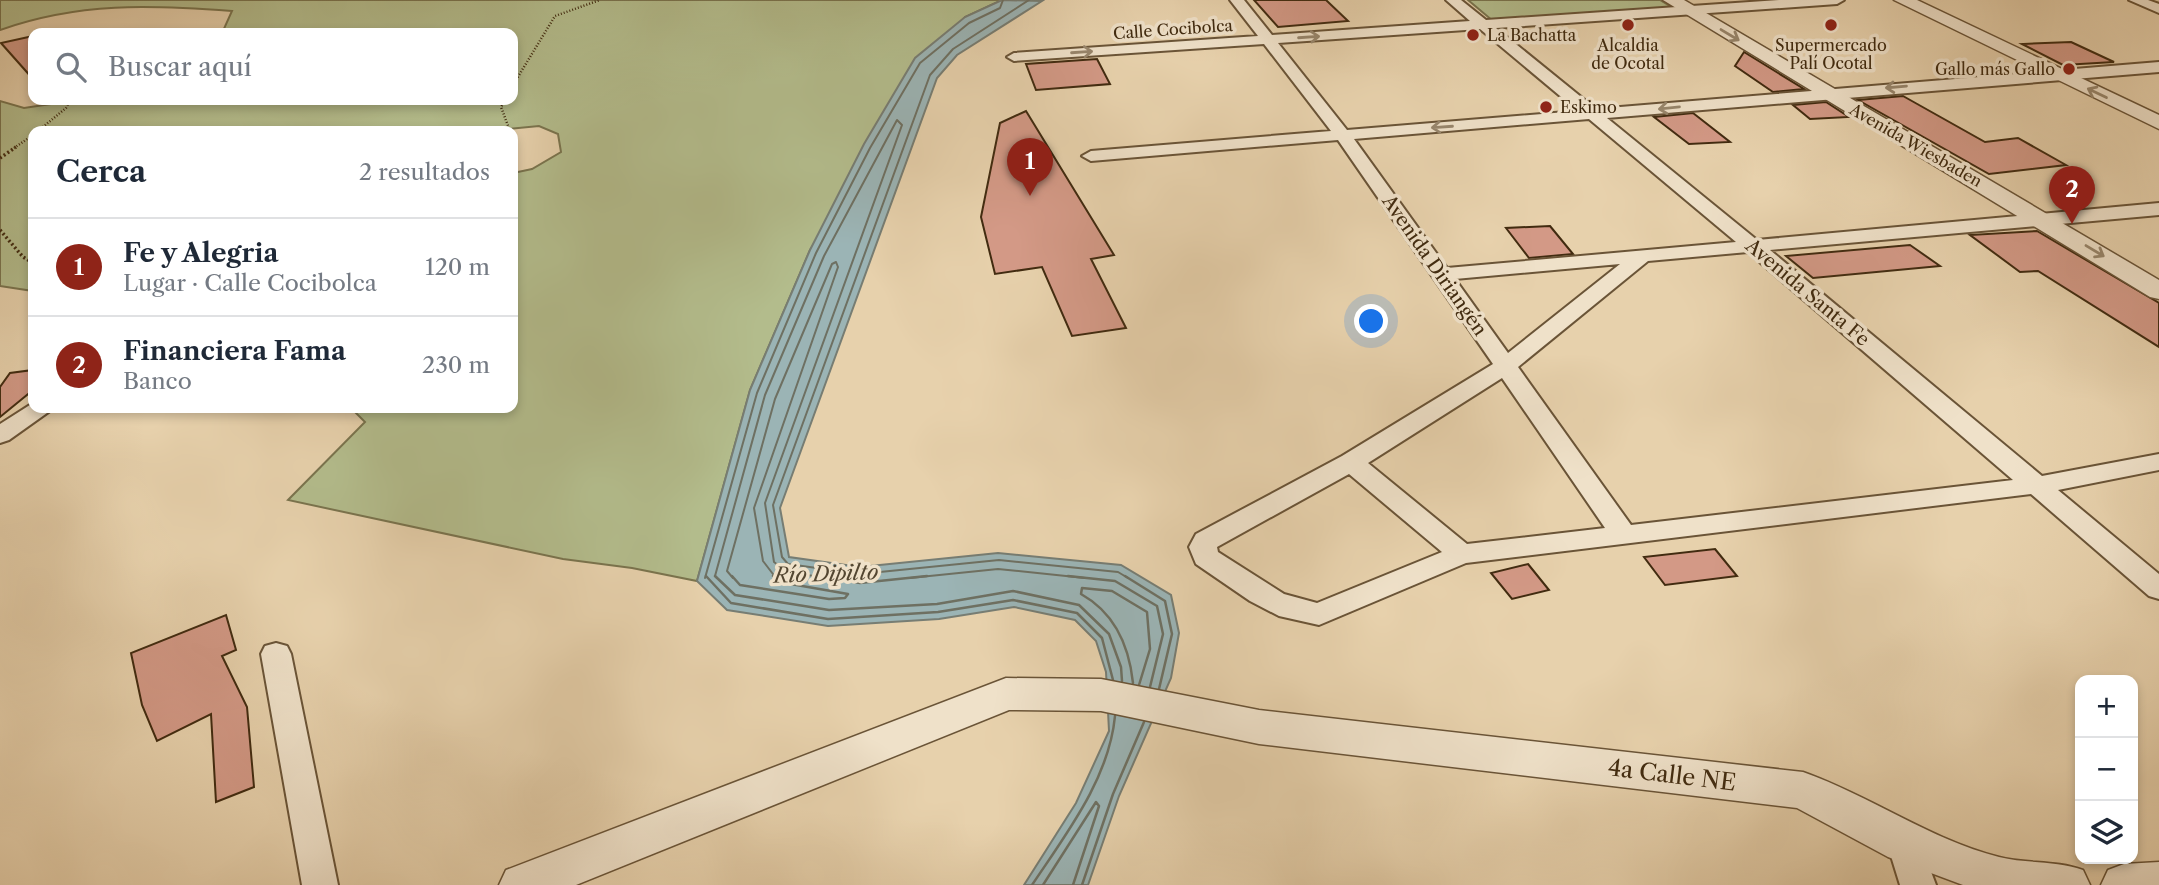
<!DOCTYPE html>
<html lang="es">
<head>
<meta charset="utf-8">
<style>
  :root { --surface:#fff; --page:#f2f2f3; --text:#1f2937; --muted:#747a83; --line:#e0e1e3; --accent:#8f2418 }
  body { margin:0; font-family:"Libre Caslon Text",serif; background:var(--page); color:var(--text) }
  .controls { position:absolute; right:21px; bottom:21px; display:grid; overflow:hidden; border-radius:14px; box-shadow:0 4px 10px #0003 }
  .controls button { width:63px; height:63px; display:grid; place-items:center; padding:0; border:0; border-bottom:2px solid var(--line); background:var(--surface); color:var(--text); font:35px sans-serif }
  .you { position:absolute; left:1372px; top:322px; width:24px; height:24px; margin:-18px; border:5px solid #fff; border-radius:50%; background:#1a73e8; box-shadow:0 0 0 10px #1a73e833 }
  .badge { display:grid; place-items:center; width:46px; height:46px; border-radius:50%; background:var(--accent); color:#fff; font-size:23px; font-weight:700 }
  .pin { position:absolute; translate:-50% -58px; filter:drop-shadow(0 2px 4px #0008) }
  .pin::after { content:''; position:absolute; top:37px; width:24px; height:21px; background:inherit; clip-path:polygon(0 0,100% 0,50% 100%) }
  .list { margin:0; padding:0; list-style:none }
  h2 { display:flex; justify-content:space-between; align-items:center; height:91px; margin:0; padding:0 28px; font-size:30px }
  h2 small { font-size:23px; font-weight:400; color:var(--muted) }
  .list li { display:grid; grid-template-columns:46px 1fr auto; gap:21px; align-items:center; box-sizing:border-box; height:98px; padding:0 28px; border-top:2px solid var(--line) }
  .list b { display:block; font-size:26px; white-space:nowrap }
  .list p { margin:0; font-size:23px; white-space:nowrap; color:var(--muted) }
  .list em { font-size:23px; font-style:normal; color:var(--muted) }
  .icon { flex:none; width:38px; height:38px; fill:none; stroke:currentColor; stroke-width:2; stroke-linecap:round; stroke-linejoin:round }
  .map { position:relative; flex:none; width:2159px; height:885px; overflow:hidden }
  .search { position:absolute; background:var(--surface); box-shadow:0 4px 10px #0003; left:28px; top:28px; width:490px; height:77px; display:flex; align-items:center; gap:18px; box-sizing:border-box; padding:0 24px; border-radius:14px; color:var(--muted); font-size:26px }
  .panel { position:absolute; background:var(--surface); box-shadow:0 4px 10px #0003; left:28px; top:126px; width:490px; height:287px; border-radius:14px }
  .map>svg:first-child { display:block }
</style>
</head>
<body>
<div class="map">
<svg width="2159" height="885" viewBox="0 0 2159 885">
  <rect width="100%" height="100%" fill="#e7d1ac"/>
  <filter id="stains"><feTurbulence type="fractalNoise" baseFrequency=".00286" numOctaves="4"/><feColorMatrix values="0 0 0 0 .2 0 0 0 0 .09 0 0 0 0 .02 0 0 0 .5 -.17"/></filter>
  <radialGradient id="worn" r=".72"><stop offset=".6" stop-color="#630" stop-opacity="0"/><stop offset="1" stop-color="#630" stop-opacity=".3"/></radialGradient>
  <path fill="#b3bc8c" stroke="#7a744e" stroke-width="2" d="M0,0H1002L965,17L810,250L750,390L697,581L632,568L563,559L288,500L365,422L351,408H513V173L532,169L561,152L558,134L539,126L486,131H33V291L0,286V101L24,108L78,100H513V33H219L223,31L232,11C150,5 79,2 0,30Z
    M1468,0H1660L1673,8L1493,21Z"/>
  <path fill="#9bb4b5" stroke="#777d73" stroke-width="2" d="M1002,0L1042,1L957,55L937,78L780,508L789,557L860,567L998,553L1121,565L1171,595L1179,633L1171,678L1119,796L1088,885H1024L1076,803L1109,731L1106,672L1096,641L1075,620L1014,607L939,619L828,626L727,610L697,581L750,390L810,250L864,144L915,58L965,17Z"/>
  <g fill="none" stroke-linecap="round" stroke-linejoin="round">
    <path stroke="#6e7062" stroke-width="2" d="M1029,0L953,49L930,75L773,505L782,557L788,564L860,574L999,560L1118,572L1128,578
      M705,578L757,393L816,253L870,148L920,63L969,23L1000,8L1003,0
      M717,578L715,576L765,395L824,256L897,120L902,125L765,503L774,562L787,572L827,578
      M733,578L727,571L775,399L832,264L836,262L838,267L754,508L763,561L776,578
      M910,578L998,569L1085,578"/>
    <path stroke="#6e7062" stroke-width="2.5" d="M706,576L731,603L828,619L938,612L1013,600L1077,613L1102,638L1113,680
      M715,576L735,595L829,610L937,604L1013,591L1079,605L1109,634L1121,667L1122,681
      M732,576L740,585L829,599L845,598L848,594L785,583L773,576
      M815,576L860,583L927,576
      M1068,576L1115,581L1157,606L1163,634L1150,687
      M1125,576L1165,601L1172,634L1159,689
      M1133,683C1129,645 1115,613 1081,594L1082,588L1112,591L1147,612L1150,649L1139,685
      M1032,885C1066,834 1109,779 1115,716
      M1043,885L1096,802L1099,806L1073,885
      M1082,885L1113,794L1144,722"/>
  </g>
  <path fill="#d39986" stroke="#412b10" stroke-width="2" d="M1254,0H1326L1348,21L1278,27Z
    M33,36V79L1,43Z
    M2071,42L2114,62L2063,65L2022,44Z
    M1744,52L1804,89L1773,92L1735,66Z
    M1097,59L1110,84L1036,90L1026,64Z
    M1903,96L1985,142L2018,138L2066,165L1989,174L1858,100Z
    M1826,102L1849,117L1810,119L1793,105Z
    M1026,111L1114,255L1091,259L1126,328L1072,336L1042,267L995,274L981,217L1000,123Z
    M1693,113L1730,142L1689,144L1654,117Z
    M1550,226L1573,254L1529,258L1506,228Z
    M2037,231L2159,303V347L2038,271L2020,272L1970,235Z
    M1910,245L1940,266L1813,278L1786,256Z
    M33,370V390L0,417V387L10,373Z
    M1715,549L1737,576L1665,585L1644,557Z
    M1528,564L1549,590L1512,599L1491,573Z
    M226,615L236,650L222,656L247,707L254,787L216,802L211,714L157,741L142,705L131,653Z"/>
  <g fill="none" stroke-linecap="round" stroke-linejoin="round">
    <g stroke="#6a5437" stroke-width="4">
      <path id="minor" d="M1230,0H1244L1272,35L1470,21L1446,0H1461L1486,20L1779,0H1844L1837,4L1496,28L1596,109L2159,62V72L1607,118L1757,240L2159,203V215L1770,250L2042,476L2159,454V470L2058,490L2159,574V599L2149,596L2031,494L1466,563L1319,625L1279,616L1250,601L1196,564L1189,547L1196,534L1342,456L1493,364L1338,140L1091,161L1082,156L1091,151L1331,131L1264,44L1014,61L1007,57L1014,53L1258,36ZM1480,29L1578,111L1347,130L1278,43ZM1589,119L1736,242L1447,268L1354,139ZM1748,252L2013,480L1631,525L1518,367L1648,261ZM1620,264L1508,353L1455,279ZM1502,378L1605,528L1467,544L1368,463ZM1349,474L1442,552L1317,603L1284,594L1218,552L1217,547Z
        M2129,0H2148L2159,4V13Z
        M33,403V408H54L9,440L0,443V424Z
        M276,643L287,646L291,654L338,885H302L261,654L265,646Z
        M1904,828L1916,832L1936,885H1900L1887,843L1892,832Z"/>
    </g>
    <g stroke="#6a5437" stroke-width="3">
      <path id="tertiary" d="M1663,0H1684L2159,280V299L2150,297Z
        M1894,0H1917L2159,115V129Z
        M1006,678L1101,679L1259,710L1803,772C1871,796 1929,839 1999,857C2027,864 2056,860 2083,870L2090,885H1963L1888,857L1797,808L1259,744L1101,711L1009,710L576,885H499L506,870Z
        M2159,862V885H2101L2108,870L2124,864Z"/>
    </g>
    <path stroke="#412b10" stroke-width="2.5" stroke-dasharray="1 2" stroke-linecap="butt" d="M513,85L555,16L600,0
      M505,100L501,107L510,131
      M38,131L66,108L70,100
      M14,148L33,135"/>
    <path stroke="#412b10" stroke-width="3.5" stroke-dasharray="2 2.5" stroke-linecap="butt" d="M0,158L16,147
      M0,230L23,257L33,263"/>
    <use href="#minor" fill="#efe1c9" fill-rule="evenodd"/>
    <use href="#tertiary" fill="#efe1c9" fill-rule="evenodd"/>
  </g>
  <defs><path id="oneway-shaft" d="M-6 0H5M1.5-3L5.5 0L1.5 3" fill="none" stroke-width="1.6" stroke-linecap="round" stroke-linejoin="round" transform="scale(1.75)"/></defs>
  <g stroke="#98866c">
    <use href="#oneway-shaft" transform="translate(1730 35) rotate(31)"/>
    <use href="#oneway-shaft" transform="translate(1309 37) rotate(-4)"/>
    <use href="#oneway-shaft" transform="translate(1082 52) rotate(-4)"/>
    <use href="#oneway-shaft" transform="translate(1896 87) rotate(175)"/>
    <use href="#oneway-shaft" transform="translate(2097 93) rotate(-154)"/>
    <use href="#oneway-shaft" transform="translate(1669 108) rotate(174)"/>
    <use href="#oneway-shaft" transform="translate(1442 127) rotate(176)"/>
    <use href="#oneway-shaft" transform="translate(2095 251) rotate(31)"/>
  </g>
  <g fill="#8f2418" stroke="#efe1c9" stroke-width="2.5">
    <circle cx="1628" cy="25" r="7"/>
    <circle cx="1831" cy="25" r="7"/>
    <circle cx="1473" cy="35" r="7"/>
    <circle cx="2069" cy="69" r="7"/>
    <circle cx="1546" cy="107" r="7"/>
  </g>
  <g text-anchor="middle" stroke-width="7" stroke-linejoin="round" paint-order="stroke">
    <g font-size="16" fill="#412b10" stroke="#efe1c9">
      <text transform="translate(1173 29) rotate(-4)" y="6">Calle Cocibolca</text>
      <text transform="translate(1916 145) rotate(30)" y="6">Avenida Wiesbaden</text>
    </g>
    <g font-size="16" fill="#412b10" stroke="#efe1c9" text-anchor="start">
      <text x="1487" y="41">La Bachatta</text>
      <text x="1628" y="51" text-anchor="middle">Alcaldia<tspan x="1628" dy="18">de Ocotal</tspan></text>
      <text x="1831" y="51" text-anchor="middle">Supermercado<tspan x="1831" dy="18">Palí Ocotal</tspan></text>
      <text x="2055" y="75" text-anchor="end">Gallo más Gallo</text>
      <text x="1560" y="113">Eskimo</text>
    </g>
    <g font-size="19" fill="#412b10" stroke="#efe1c9">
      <text transform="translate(1435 265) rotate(55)" y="7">Avenida Diriangén</text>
      <text transform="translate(1808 292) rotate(40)" y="7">Avenida Santa Fe</text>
    </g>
    <g font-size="21" font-style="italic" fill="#534631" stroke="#efe1c9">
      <text transform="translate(826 574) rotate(-2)" y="7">Río Dipilto</text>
    </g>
    <g font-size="23" fill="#412b10" stroke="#efe1c9">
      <text transform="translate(1672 775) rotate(7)" y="8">4a Calle NE</text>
    </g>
  </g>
  <rect width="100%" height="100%" filter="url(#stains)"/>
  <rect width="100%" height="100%" fill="url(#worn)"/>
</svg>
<div class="controls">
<button>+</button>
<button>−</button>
<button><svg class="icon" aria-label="layers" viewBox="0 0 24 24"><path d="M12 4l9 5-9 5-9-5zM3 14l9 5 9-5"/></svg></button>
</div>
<div class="you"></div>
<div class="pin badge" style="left:1030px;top:196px">1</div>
<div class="pin badge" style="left:2072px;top:224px">2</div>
<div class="search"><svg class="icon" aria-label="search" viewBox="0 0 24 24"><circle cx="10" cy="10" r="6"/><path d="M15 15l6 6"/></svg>Buscar aquí</div>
<section class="panel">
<h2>Cerca<small>2 resultados</small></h2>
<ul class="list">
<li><span class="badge">1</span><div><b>Fe y Alegria</b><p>Lugar · Calle Cocibolca</p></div><em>120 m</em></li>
<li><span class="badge">2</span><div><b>Financiera Fama</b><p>Banco</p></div><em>230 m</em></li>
</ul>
</section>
</div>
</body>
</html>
